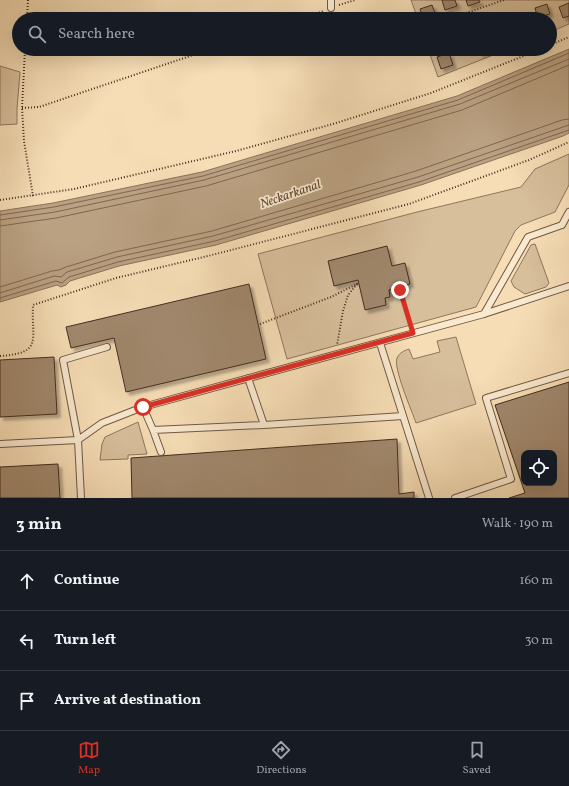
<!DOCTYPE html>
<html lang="en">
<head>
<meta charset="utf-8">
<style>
  :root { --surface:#171b24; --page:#20242c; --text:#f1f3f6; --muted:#9ea1a6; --line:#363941; --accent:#d93025 }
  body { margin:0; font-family:Vollkorn,serif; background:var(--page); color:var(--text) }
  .controls { position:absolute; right:12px; bottom:12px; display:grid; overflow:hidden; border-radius:8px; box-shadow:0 4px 16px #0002 }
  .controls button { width:36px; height:36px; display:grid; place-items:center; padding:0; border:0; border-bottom:1px solid var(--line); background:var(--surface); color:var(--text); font:20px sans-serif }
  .stop { position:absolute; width:12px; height:12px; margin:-9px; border:3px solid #d93025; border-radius:50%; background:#fff }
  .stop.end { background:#d93025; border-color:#fff; box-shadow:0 1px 4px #0008 }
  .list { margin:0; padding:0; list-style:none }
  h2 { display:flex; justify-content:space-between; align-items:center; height:52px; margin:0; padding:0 16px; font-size:17px }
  h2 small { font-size:13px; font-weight:400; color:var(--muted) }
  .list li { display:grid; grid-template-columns:26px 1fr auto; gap:12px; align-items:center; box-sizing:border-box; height:60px; padding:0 16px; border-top:1px solid var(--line) }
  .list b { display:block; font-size:15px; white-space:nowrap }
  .list em { font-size:13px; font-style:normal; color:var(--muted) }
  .icon { flex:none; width:22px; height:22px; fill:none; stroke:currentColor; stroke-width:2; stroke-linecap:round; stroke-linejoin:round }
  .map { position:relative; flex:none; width:569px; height:498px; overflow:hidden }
  .search { position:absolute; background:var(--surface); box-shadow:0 4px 16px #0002; left:12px; right:12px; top:12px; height:44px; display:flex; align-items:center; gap:10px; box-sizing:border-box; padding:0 14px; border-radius:22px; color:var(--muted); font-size:15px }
  .sheet { height:232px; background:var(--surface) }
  nav { display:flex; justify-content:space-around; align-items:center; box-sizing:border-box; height:56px; border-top:1px solid var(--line); background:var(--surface); font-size:11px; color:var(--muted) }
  nav a { display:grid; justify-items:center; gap:2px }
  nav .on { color:var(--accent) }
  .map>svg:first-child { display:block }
</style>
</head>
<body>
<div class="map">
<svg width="569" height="498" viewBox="0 0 569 498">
  <defs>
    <filter id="shadow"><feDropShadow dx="3.5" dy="3.5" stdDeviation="1" flood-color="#0004"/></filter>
  </defs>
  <rect width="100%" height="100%" fill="#f6ddb5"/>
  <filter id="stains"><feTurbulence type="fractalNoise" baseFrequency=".005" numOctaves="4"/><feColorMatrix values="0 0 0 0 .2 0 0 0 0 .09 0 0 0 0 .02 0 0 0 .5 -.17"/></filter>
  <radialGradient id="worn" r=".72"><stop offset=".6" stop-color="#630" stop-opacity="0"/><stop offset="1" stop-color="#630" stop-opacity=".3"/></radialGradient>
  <path fill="#d8bf9c" stroke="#8e765e" d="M411,0H569V24L550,32V19H418Z
    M428,49H508L438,77Z
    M0,66L20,72L17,109V124L0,125Z
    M569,154V185L555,212L521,225L515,231L476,307L287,359L258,254L417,212L521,187L535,169Z
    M535,244L549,283L546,287L525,294L514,287L511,281L531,245Z
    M456,337L476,404L416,423C412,411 393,368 397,358C400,352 404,351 409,349L413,359L440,352L437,341Z
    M138,422L147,454L128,455V459L100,460L102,444L105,437Z"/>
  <path fill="#baa182" stroke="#8b725b" d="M569,49V133L563,136L421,185L216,245L119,266L70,281L66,285L61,287L57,285L0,302V211L53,203L202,172L457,96Z"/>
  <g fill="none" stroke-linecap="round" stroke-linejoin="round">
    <path stroke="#806651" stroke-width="1" d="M0,215L54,207L203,176L458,100L569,53
      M0,220L55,212L204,180L460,104L569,59
      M0,226L56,218L206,186L462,110L569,65
      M0,287L52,271L59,270L66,267L115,252L212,231L416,171L562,120L569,119
      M0,293L54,276L61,277L67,272L117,257L213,236L418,177L569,125
      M0,298L56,281L62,283L69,277L118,262L215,241L419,182L569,130"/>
  </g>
  <path fill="#a1886d" stroke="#452c20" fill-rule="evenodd" filter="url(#shadow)" d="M442,0H455L457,6L445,10Z
    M466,0H479L480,2L468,6Z
    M569,3V16L563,18L559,7Z
    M547,4L550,14L546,15V17L538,19L535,8Z
    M432,5L436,16L423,19L420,9Z
    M488,15L489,19H476Z
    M479,49H492L480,54Z
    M449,53L453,65L441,69L437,57Z
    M387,246L392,266L405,263L410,284L389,290L390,297L385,298L386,305L365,310L358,280L334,286L328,261Z
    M249,284L266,359L126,392L114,338L71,348L66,327Z
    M54,357L57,414L0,417V360Z
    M569,382V498H509L525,493L495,405ZM524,453H554V483H524Z
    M397,439L399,494L414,492V498H132L131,458Z
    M58,464L60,498H0V467Z"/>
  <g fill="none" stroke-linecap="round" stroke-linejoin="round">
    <g stroke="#715845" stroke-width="8">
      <path id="lane" d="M331,8V0
        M484,314L528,237L562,225L569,212
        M380,343L429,498
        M248,378L264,425
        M143,407L153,430L264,425L403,416
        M153,430L161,452
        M0,444L78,440L102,423L143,407L484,314L569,286
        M81,498L78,440L63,360L107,347
        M455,498L511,479L486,398L569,373"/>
    </g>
    <path stroke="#452c20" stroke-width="2" stroke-dasharray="1 2" stroke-linecap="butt" d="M339,5L355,0
      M27,19L28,0
      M299,19L324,11
      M449,19L504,0
      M550,45L569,37
      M25,49L22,108L24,141L33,196
      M22,108L39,107L211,49
      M0,200L74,189L236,151L333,124L431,93L541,49
      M400,290L410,325
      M260,324L331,297L357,284L348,295L343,311L337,345
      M0,356C44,353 31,340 33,305L116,278L212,255L409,204L529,160L569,142"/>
    <use href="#lane" stroke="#f9e9cf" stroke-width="6"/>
  </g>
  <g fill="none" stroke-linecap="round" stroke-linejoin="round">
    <path stroke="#d93025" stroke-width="5" d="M143,407L413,333L400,290"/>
  </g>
  <g text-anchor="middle" stroke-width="3.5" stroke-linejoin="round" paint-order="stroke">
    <g font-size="13" font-style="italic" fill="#624938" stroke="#f9e9cf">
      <text transform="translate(290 193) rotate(-19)" y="5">Neckarkanal</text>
    </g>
  </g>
  <rect width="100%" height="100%" filter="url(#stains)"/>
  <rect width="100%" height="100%" fill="url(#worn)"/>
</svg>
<div class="controls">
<button><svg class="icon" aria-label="locate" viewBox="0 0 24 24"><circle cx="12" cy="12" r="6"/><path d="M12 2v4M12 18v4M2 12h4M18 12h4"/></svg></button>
</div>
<div class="stop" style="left:143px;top:407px"></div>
<div class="stop end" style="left:400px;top:290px"></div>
<div class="search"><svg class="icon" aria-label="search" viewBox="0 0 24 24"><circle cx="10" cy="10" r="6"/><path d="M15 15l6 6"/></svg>Search here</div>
</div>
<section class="sheet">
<h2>3 min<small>Walk · 190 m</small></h2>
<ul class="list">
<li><svg class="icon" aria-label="ahead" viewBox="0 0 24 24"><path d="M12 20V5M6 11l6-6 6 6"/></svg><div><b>Continue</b></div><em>160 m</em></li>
<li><svg class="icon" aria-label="left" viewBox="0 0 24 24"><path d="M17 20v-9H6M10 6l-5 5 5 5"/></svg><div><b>Turn left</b></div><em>30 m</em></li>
<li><svg class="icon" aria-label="arrive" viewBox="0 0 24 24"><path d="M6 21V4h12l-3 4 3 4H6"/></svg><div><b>Arrive at destination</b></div></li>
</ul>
</section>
<nav>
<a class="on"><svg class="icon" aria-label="map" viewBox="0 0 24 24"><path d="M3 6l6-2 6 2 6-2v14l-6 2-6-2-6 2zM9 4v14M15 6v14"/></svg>Map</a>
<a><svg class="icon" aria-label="directions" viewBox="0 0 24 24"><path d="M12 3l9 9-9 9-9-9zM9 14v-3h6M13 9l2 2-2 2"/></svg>Directions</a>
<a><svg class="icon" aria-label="saved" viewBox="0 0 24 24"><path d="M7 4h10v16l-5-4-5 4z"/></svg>Saved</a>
</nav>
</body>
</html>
